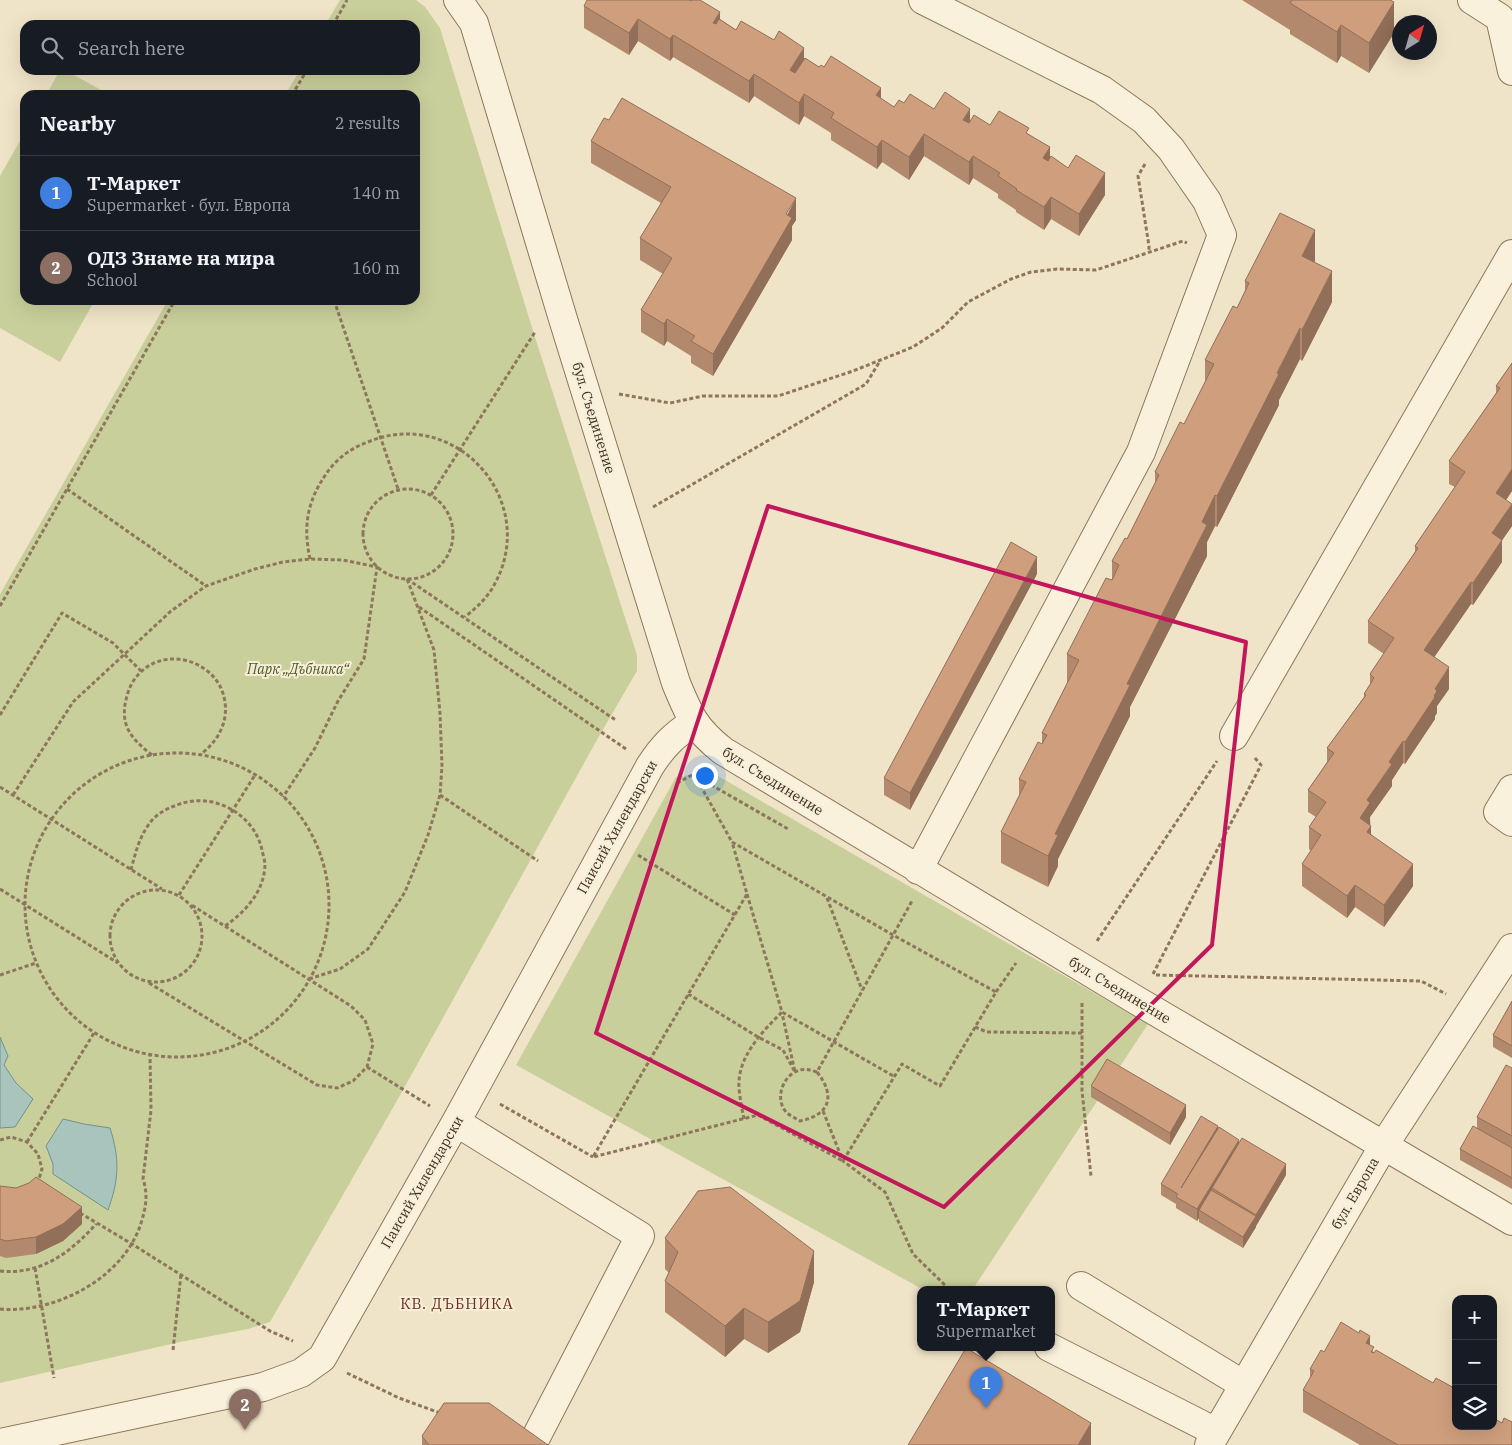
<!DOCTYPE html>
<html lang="en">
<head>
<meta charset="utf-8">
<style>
  :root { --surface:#171b24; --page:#242831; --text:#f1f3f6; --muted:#9ea1a6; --line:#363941; --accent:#b45309 }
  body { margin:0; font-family:"IBM Plex Serif",serif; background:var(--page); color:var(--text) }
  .controls { position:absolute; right:15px; bottom:15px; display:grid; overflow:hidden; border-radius:10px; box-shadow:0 5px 20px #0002 }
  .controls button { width:45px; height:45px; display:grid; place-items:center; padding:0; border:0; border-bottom:1px solid var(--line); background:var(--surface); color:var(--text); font:25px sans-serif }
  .compass { position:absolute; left:1392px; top:15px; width:45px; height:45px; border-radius:50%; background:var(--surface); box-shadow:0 5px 20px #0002; rotate:37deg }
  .you { position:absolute; left:704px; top:775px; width:18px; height:18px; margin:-12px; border:4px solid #fff; border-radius:50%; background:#1a73e8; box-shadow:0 0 0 8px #1a73e833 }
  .badge { display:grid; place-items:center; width:32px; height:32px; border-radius:50%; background:var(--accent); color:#fff; font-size:16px; font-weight:700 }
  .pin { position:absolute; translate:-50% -41px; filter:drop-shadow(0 1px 2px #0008) }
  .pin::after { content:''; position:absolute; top:26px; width:18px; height:15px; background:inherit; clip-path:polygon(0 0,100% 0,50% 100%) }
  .popup { position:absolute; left:917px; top:1286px; width:138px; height:65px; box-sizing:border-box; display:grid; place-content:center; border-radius:10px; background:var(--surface); filter:drop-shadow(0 1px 4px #0005); font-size:16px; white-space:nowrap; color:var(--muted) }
  .popup b { font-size:19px; color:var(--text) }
  .popup::after { content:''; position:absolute; left:50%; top:100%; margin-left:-10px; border:10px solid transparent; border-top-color:var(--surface) }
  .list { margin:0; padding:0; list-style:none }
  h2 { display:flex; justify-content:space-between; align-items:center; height:65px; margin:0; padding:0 20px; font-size:21px }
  h2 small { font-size:16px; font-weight:400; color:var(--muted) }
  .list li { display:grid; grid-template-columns:32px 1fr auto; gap:15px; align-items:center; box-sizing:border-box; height:75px; padding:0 20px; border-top:1px solid var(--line) }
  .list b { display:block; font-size:19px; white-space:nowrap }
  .list p { margin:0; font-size:16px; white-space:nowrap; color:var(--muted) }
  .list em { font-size:16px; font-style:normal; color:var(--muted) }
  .icon { flex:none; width:28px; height:28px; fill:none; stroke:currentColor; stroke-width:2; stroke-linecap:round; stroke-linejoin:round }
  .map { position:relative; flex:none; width:1512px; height:1445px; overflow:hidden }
  .search { position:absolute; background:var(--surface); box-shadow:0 5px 20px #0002; left:20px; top:20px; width:400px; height:55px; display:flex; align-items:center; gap:12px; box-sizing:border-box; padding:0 18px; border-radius:15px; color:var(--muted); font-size:19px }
  .panel { position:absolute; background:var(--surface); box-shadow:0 5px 20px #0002; left:20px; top:90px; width:400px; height:215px; border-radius:15px }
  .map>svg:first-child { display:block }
</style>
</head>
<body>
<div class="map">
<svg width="1512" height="1445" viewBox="0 0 1512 1445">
  <rect width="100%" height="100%" fill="#f0e4c8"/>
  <path fill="#c9cf9b" d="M340,0H416L425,7L440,28L534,334L637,655V671L598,738L398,1099L270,1322L248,1329L180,1342L0,1383V594L168,300H415V95H285L300,70H415V25H325Z
    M60,70H65L110,95H46Z
    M25,132V300H95L60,362L0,328V176Z
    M711,772L1148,1024L973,1289H922L516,1065L676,777Z"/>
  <path fill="#a9c4bc" stroke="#6f938a" d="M0,1037L8,1056L4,1065L16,1083L33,1099L15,1127L0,1128Z
    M63,1119L84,1124L110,1128C120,1159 119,1180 108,1210L53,1174V1164L46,1146Z"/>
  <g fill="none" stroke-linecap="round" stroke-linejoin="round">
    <g stroke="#8d765c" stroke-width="30">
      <path id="minor" d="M458,0L474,23L563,319L676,683C689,715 695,729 723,751L1136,1000L1512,1221
        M1472,0L1500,18L1512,71
        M1234,736L1512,254
        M1512,789L1498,812L1512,822
        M918,870L1141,452L1222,235L1207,201L1171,149L1144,120L1102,90L923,0
        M456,1122L640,1236L532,1445
        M1081,1286L1244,1385
        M1049,1347L1216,1432
        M0,1443L263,1387L301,1373L322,1358L456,1122L650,766C663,746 674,735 694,722
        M1209,1445L1384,1145L1512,948"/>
    </g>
    <path stroke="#8d765c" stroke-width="3" stroke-dasharray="4 2.5" stroke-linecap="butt" d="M333,25L347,0
      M292,95L307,70
      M1145,164L1138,176L1149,246V252
      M334,300L398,489
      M619,394L670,403L703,396H778L853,371L913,347L942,328L968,302L1011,279L1031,272L1057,269L1096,270L1183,241L1187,243
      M67,489L206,586
      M363 534a45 45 0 1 1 90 0a45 45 0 1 1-90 0Z
      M431,495L535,332
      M653,507L866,384L880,361
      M310,559C303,526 307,502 326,474C336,459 351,448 368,442C457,405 542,503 493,587C486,599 476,608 465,617
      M407,579L617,721
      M0,606L175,300
      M419,607L626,749
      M0,715L62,613L113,643L141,671
      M25 905a152 152 0 1 1 304 0a152 152 0 1 1-304 0Z
      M152,755C142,747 132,739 127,727C123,717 124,706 127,696C136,660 177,648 206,670C217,678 223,689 225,702C228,724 217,742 200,755
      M694,774L732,842L893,935L996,992L940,1086L902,1064L843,1161L758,1115L593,1157L747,894L732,842
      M694,775L788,829
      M677,783L694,774
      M0,787L162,889
      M13,795L73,702L171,611L206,586L255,569L283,562L310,559L343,560L377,567L364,659L338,701L315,748L283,797
      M440,795L538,861
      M638,855L735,915
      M131,870C135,854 139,838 149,824C156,814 166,809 177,805C212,791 254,813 262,850C263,855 265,861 265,865C264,892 245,912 225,926
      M0,889L118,963
      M110 936a46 46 0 1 1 92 0a46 46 0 1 1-92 0Z
      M747,894L782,1012L895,1077
      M179,895L255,775
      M827,898L862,990
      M1097,941L1217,761
      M1153,974L1261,765L1254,757
      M0,975L36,963
      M1156,975L1421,981L1446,994
      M309,979L340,969L368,949L405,892L428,835L440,795L442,766L440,713L434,650L407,579
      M149,983L317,1085L337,1088L353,1081L367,1067L373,1044L365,1020L351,1006L190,904
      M996,992L1016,963
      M688,994L758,1037L783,1050L795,1072L782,1013
      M1082,1003V1091L1091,1176
      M975,1027L987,1032L1082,1033
      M367,1067L430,1106
      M817,1072C836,1096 830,1115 800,1121C795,1118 789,1115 786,1112C775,1099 782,1077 797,1071C804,1068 810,1070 817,1072L912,901
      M500,1104L593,1157
      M823,1111L843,1161L885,1192L913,1254L949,1289
      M744,1119C742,1109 740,1099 739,1088C737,1057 762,1032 782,1012
      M0,1140L11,1137L27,1142L38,1154L42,1169L38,1182
      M27,1142L94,1033
      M80,1213L132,1244L270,1331L293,1341
      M35,1268L54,1378
      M0,1271C41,1275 70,1253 96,1224
      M0,1309C56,1314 126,1277 142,1220C146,1206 148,1194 143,1179L151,1110L150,1055
      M173,1350L181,1274
      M347,1373L399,1398L440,1413"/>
    <use href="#minor" stroke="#faf1dc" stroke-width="28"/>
  </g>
  <path fill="#b2896c" d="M1242,0H1390L1394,33L1369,73L1341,56L1337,63L1290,34V30Z
    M584,6L720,19L736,30L804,58L819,67L881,99L894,107L904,103L934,109L970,122L990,125L1029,134L1050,158L1105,195L1079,236L1051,219L1044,230L1016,212V210L998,198V194L973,178L969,185L924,156L909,180L882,162L877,169L831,140V133L804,116L799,125L754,96L749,103L673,57L670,61L638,41L629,55L584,28Z
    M591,141L796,220L792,226V240L713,376L691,363V356L667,341L664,346L641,332V310L663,274L640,260V238L661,203L591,163Z
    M1315,261L1314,263L1332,302L1302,361L1300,359L1279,400V405L1217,527L1215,526L1207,542V556L1130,707V716L1058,859V866L1048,887L1001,863V832L1019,796V779L1042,744V733L1067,683V654L1112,579V561L1127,539L1155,483V472L1184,424L1205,382V360L1237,308L1245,291V281Z
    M1512,363V491L1506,500L1512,526L1502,540V562L1473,605L1471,604L1434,657L1449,689L1437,706V713L1435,716V719L1405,764L1403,763L1392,780V786L1370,817L1371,834L1413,886L1384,927L1355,907L1347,918L1302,886V864L1311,851L1309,849V827L1316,817L1308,812V790L1327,762V748L1364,697V694L1370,685V674L1384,654L1368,643V621L1415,552V546L1455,487L1449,484V461L1496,393V386Z
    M1037,574L910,810L884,795V778Z
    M1512,1001V1058L1493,1047V1035Z
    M1512,1068V1189L1460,1160V1149L1477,1128V1117Z
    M1091,1086L1186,1117L1170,1145L1091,1097Z
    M1218,1129L1286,1175L1256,1226V1227L1243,1248L1199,1222V1218L1197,1221L1176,1208V1204L1161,1195V1184Z
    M0,1186L82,1224L63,1241L36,1254L6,1258L0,1256Z
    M665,1238L814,1282L800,1332L768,1353L744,1339L725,1357L665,1312V1281L669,1273L665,1269Z
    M1359,1333L1370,1345L1374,1353L1456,1426L1512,1445H1360L1303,1412V1390L1310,1378V1369L1324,1352Z
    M422,1436L548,1445H422Z"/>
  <path fill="#916f58" d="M1394,2V33L1369,73V43Z
    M720,12V34L713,23Z
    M638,19V41L629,55V33Z
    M1341,25V56L1337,63V32Z
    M673,35V57L670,61V39Z
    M804,48V70L790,92V70Z
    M754,74V96L749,103V81Z
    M881,88V110L876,95Z
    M804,94V116L799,125V103Z
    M970,109V131L963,120Z
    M924,134V156L909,180V157Z
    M882,140V162L877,169V147Z
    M1050,147V170L1043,158Z
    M973,156V178L969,185V162Z
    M1105,173V195L1079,236V214Z
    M1051,197V219L1044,230V207Z
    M796,198V220L792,226V240L713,376V354Z
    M1315,230V261L1302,287V256Z
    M1332,271V302L1302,361V330Z
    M667,319V341L664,346V324Z
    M1300,328V359L1279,400V405L1217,527V496L1277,373Z
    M1512,469V491L1496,515V493Z
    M1215,495V526L1207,542V556L1130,707V716L1058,859V866L1048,887V856L1055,834L1202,522Z
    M1512,504V526L1492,555V533Z
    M1502,540V562L1473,605V583Z
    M1037,557V574L910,810V793Z
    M1471,582V604L1424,672V650Z
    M1449,667V689L1437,706V713L1435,716V719L1405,764V742L1435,689Z
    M1403,741V763L1392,780V786L1370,817V825L1360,818L1367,800L1389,762Z
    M1371,826V848L1367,832Z
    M1413,864V886L1384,927V905Z
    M1355,885V907L1347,918V896Z
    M1186,1105V1117L1170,1145V1133Z
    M1218,1126V1137L1181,1188Z
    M1239,1140V1151L1212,1188V1196L1199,1210V1218L1197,1221V1209Z
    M1286,1164V1175L1256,1226V1215Z
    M82,1207V1224L63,1241L36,1254V1237Z
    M1256,1216V1227L1243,1248V1237Z
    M814,1251V1282L800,1332L768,1353V1322Z
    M744,1308V1339L725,1357V1326Z
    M1370,1336V1358L1366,1343Z
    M1091,1423V1445H1078Z"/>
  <path fill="#cf9f7d" stroke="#916f58" d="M587,0H689L691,1V0H700L720,12L713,23L716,24L719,19L736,30L741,21L774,40L779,31L804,48L790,70L795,73L805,58L819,67L821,65L824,67L831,56L881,88L876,95L894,107L899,100L904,103L910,94L934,109L945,92L970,109L963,120L969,123L974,115L990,125L999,111L1029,128L1026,133L1050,147L1043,158L1048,161L1051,156L1068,168L1076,155L1105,173L1079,214L1051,197L1044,207L1016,190L1017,189L998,176L1000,173L973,156L969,162L924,134L909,157L882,140L877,147L831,118L834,113L804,94L799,103L754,74L749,81L673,35L670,39L638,19L629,33L584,6Z
    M1292,0H1390L1394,2L1369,43L1341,25L1337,32L1290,3Z
    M622,98L796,198L786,214L792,218L713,354L691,341L695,336L667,319L664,324L641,310L672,258L640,238L671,187L591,141L604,118L609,120Z
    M1280,213L1315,230L1302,256L1332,271L1302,330L1300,328L1277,373L1279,374L1217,496L1215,495L1202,522L1207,525L1127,684L1130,685L1055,834L1058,835L1048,856L1001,832L1026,782L1019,779L1038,742L1042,744L1047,735L1042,733L1079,660L1067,654L1106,578L1112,580L1119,565L1112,561L1125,538L1127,539L1159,475L1155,472L1180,422L1184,424L1214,364L1205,360L1233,306L1237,308L1249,283L1245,281Z
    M1512,363V469L1496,493L1512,504L1492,533L1502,540L1473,583L1471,582L1424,650L1449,667L1435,689L1437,691L1434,696L1435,697L1405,742L1403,741L1389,762L1392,764L1367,800L1370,803L1360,818L1371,826L1367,832L1413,864L1384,905L1355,885L1347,896L1302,864L1321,835L1309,827L1326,802L1308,790L1334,753L1327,748L1366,695L1364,694L1374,678L1370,674L1394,638L1368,621L1418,548L1415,546L1465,472L1449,461L1500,388L1496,386Z
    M1011,542L1037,557L910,793L884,778Z
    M1512,1001V1046L1493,1035Z
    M1107,1059L1186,1105L1170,1133L1091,1086Z
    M1506,1065L1512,1068V1136L1477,1117Z
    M1201,1116L1218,1126L1181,1188L1219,1127L1239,1140L1197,1209L1176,1197L1178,1194L1161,1184Z
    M1473,1126L1512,1148V1178L1460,1149Z
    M1242,1138L1286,1164L1256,1215L1212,1188Z
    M36,1177L82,1207L63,1224L36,1237L6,1241L0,1239V1186L16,1188L29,1183Z
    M730,1187L814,1251L800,1301L768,1322L744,1308L725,1326L665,1281L678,1252L665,1238L698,1191Z
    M1211,1190L1256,1216L1243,1237L1199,1210Z
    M1341,1322L1359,1333L1360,1330L1370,1336L1366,1343L1374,1347L1371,1352L1374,1353L1376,1350L1433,1383L1436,1378L1456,1389L1455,1396L1456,1397V1426H1493V1418L1502,1423L1504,1418L1512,1422V1445H1398L1303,1390L1314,1371L1310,1369L1321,1350L1324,1352Z
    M966,1348L1091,1423L1078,1445H908Z
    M444,1403H489L548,1445H429L422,1436Z"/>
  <path fill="none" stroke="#c2185b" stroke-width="4" stroke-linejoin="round" d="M768,506L1246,642L1212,945L944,1207L596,1033Z"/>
  <g text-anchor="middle" stroke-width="4" stroke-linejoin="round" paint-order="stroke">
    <g font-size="14" fill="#3d2e20" stroke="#f7eed8">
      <text transform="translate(594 418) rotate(73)" y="5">бул. Съединение</text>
      <text transform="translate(773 781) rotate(32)" y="5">бул. Съединение</text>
      <text transform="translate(617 827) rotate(-61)" y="5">Паисий Хилендарски</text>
      <text transform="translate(1120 990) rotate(31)" y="5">бул. Съединение</text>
      <text transform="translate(422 1182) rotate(-60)" y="5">Паисий Хилендарски</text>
      <text transform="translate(1355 1193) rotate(-60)" y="5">бул. Европа</text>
    </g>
    <g font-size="14" font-style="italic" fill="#4d5a26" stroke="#f7eed8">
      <text x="298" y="674">Парк „Дъбника“</text>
    </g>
    <g font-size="15" letter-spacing="1" fill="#6b2e1e" stroke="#f7eed8">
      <text x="457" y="1309">КВ. ДЪБНИКА</text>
    </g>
  </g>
</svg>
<div class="controls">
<button>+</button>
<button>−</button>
<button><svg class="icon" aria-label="layers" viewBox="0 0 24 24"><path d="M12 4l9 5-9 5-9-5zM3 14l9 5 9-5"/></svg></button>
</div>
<svg class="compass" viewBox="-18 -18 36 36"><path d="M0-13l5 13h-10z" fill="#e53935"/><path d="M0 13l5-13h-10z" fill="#9ea1a6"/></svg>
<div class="you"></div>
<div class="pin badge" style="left:986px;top:1408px;background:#3f7fe0">1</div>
<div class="popup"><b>Т-Маркет</b>Supermarket</div>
<div class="pin badge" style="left:245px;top:1430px;background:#8d6e63">2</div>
<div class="search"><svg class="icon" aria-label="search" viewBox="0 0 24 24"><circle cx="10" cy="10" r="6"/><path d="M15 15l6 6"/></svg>Search here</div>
<section class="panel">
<h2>Nearby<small>2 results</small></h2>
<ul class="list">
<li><span class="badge" style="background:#3f7fe0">1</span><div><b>Т-Маркет</b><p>Supermarket · бул. Европа</p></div><em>140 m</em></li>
<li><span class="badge" style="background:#8d6e63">2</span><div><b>ОДЗ Знаме на мира</b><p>School</p></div><em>160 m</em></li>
</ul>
</section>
</div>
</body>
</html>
